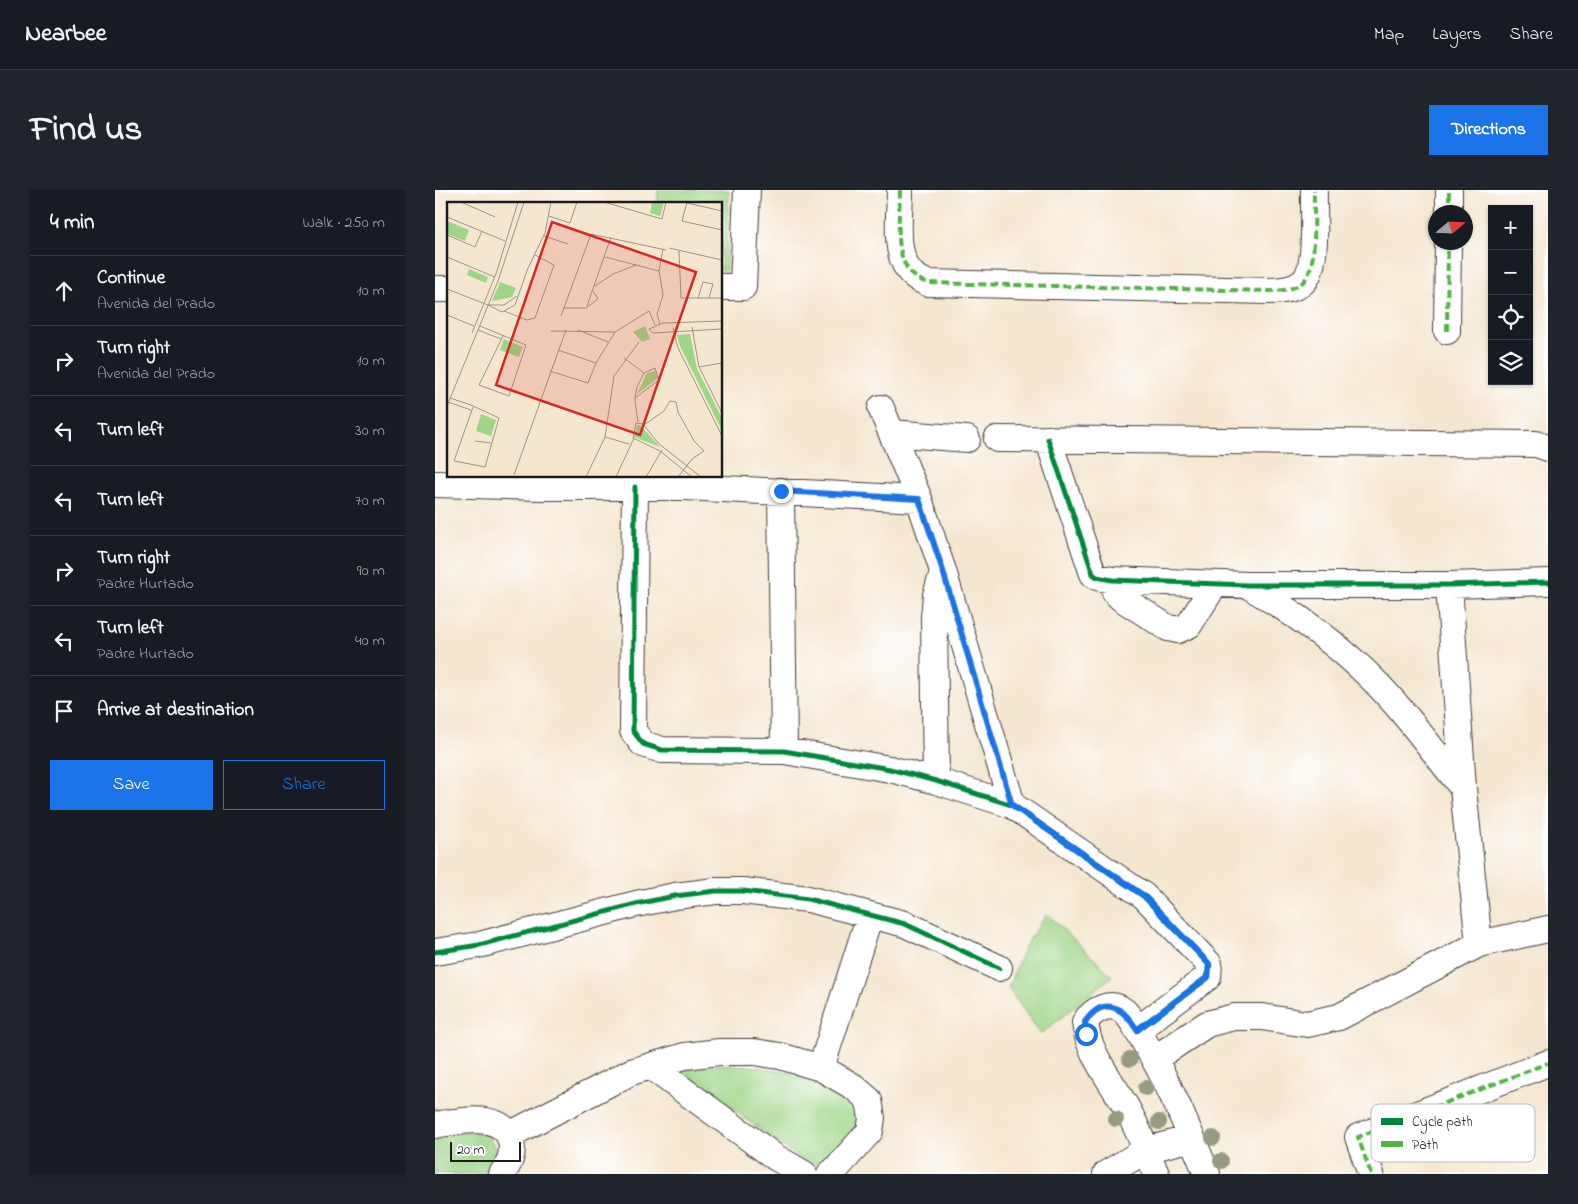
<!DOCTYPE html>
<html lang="en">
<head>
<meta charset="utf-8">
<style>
  :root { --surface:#171b24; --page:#20242c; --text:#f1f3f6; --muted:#9ea1a6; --line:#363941; --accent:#1a73e8 }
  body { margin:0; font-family:"Indie Flower",sans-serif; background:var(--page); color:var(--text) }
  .controls { position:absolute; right:15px; top:15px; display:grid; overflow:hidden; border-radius:0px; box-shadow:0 1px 4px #0004 }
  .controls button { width:45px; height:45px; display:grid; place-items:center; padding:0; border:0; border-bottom:1px solid var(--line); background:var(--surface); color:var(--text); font:25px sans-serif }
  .compass { position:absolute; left:993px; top:15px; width:45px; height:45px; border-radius:50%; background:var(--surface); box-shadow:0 1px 4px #0004; rotate:71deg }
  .scale { position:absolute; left:15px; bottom:12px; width:71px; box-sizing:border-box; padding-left:5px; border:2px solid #1c1c1c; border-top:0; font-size:14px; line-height:18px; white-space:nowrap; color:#1c1c1c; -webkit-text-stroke:4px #fff; paint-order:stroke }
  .stop { position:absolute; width:15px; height:15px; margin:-11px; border:4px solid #1a73e8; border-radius:50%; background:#fff }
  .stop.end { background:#1a73e8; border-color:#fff; box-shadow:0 1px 5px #0008 }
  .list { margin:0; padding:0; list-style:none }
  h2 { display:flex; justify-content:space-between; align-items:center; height:65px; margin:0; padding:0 20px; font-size:21px }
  h2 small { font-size:16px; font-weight:400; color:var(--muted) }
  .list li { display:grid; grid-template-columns:32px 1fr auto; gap:15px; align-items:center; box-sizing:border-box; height:70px; padding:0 20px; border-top:1px solid var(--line) }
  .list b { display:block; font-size:19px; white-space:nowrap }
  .list p { margin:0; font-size:16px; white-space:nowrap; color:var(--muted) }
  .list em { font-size:16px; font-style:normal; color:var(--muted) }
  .actions { display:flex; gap:10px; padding:15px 20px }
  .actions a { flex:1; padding:11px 0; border:1px solid var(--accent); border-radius:0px; text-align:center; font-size:18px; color:var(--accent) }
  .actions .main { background:var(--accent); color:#fff }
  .icon { flex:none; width:28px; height:28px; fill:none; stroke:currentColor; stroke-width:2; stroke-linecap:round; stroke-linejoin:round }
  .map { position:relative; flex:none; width:1113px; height:984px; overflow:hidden; border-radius:0px }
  header { display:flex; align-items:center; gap:30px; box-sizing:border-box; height:70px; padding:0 25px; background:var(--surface); border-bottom:1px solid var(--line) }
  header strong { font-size:24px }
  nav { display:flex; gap:28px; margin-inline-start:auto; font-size:18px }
  .intro { display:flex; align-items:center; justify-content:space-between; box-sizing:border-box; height:120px; padding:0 30px }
  h1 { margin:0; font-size:35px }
  .button { padding:12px 22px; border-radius:0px; background:var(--accent); color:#fff; font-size:18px; font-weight:700 }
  main { display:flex; gap:30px; padding:0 30px }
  aside { flex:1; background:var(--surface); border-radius:0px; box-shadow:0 1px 4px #0004 }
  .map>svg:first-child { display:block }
</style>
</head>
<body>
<header>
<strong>Nearbee</strong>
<nav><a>Map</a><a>Layers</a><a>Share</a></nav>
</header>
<div class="intro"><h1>Find us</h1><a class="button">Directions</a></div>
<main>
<aside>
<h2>4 min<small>Walk · 250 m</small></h2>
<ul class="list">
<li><svg class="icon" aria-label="ahead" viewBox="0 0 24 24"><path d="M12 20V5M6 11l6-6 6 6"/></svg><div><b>Continue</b><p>Avenida del Prado</p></div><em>10 m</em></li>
<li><svg class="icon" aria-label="right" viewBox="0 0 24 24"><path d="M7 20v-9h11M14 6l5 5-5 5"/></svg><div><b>Turn right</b><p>Avenida del Prado</p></div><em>10 m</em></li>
<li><svg class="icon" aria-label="left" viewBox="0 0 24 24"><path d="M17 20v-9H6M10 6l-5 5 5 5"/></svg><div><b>Turn left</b></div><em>30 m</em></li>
<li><svg class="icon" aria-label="left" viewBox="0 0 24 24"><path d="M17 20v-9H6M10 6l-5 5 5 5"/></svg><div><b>Turn left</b></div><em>70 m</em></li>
<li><svg class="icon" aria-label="right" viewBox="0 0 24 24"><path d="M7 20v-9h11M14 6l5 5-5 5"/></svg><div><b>Turn right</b><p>Padre Hurtado</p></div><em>90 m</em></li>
<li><svg class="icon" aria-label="left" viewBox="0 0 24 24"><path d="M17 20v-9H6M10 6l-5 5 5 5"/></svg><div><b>Turn left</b><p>Padre Hurtado</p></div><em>40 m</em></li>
<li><svg class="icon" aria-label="arrive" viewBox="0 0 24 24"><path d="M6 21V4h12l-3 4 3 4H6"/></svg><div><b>Arrive at destination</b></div></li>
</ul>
<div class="actions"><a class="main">Save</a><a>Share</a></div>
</aside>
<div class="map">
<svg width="1113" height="984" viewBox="0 0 1113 984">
  <rect width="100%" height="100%" fill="#fff"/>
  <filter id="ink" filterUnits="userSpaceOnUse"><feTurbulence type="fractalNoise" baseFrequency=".02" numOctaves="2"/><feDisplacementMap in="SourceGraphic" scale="10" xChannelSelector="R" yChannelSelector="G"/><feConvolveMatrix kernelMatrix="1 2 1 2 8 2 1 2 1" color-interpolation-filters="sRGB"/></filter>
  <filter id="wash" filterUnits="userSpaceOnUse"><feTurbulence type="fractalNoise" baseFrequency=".0096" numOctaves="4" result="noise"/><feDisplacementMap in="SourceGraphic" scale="20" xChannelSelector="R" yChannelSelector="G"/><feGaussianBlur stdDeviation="1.12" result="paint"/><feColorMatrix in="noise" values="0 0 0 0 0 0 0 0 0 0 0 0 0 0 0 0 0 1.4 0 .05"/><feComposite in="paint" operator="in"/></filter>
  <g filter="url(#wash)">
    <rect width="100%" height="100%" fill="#f5e6cf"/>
    <path fill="#9ed587" stroke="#5d7852" d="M223,0H294L291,81H286V14H223Z
      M612,724L677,786L606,844L573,798L590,756Z
      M296,874L348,881L393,892L421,914L423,936L387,973H371L243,879Z
      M17,941L52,943L63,964L48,984H0V946Z"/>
  </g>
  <g filter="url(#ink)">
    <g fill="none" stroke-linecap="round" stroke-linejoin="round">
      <g stroke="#3d3a37" stroke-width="28">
        <path id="minor" d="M465,0C465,22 459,61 473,79C477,86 485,90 492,93L834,101C845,101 859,100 868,92C884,77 878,22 879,0
          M1014,22V0
          M286,97H308L312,0
          M0,99H14
          M1012,141L1013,52
          M446,218L484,309L508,381L577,615
          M457,243L532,249
          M562,249L1101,254L1113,258
          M613,249L658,384L662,387L677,390L813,395H1014L1113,392
          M0,294L107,297H250L484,309
          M200,297L198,541L208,554L227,560L349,561L455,579L501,591L577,615L709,706L774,774L773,787L702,840
          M346,301L349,561
          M677,390L680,402L686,408L733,438L743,440L754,435L780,394
          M1014,395L1028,598L1044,754
          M814,396C854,420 892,446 927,479C965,514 995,558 1028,598
          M501,591L499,427L501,405L508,382
          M0,762L44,755L201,714L240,706L281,701H308L373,709L470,734L564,778
          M719,869L772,834L799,827H827L872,834L904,827L1044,754L1113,739
          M215,876L340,967L369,984
          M386,878L435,725
          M0,935C22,931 69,921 76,951C79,964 74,974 67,984
          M74,945L196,882L250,866L284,862H319L345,866L386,878L419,897L434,910L437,928L435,941L400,980L395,984
          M671,984L711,960L757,948
          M721,984C712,962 703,938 691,917C676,890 653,864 650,832C658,820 675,810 689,821C698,830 704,842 710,853C735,895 753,939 772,984
          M936,984L923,947L1113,873"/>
      </g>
      <use href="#minor" stroke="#fff" stroke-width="26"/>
      <path stroke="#55b145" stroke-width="4" stroke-dasharray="8 4" stroke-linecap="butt" d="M465,0C465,22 459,61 473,79C477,86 485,90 492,93L834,101C845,101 859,100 868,92C884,77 878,22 879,0
        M1014,22V0
        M1012,141L1013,52
        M936,984L923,947L1113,873"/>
      <g stroke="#fff" stroke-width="8">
        <path id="cycleway" d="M613,249L658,384L662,387L677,390L813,395H1014L1113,392
          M200,297L198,541L208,554L227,560L349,561L455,579L501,591L577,615L709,706L774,774L773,787L702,840
          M0,762L44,755L201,714L240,706L281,701H308L373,709L470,734L564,778"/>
      </g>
      <use href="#cycleway" stroke="#00873e" stroke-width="5"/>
    </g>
    <g fill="#979b81">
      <circle cx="695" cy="869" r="8"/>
      <circle cx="711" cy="898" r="8"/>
      <circle cx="681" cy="929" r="8"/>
      <circle cx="724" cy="932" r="8"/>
      <circle cx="778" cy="948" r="8"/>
      <circle cx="786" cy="971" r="8"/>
    </g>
  </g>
  <g fill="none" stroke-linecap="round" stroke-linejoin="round" filter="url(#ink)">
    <path stroke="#1a73e8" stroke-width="6" d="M346,301L484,309L508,381L577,615L709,706L774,774L773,787L702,840C688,817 669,805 650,832L651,844"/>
  </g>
  <g transform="translate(12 12)">
    <rect width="275" height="275" fill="#f5e6cf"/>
    <path d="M205,0H217L213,14L203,11ZM0,19L22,28L18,39L0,32ZM22,67L41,75L39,81L20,73ZM53,80L69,86L65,95L45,99ZM198,124L203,137L195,140L186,130ZM243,132L250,167L275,216V229L233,144L230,133ZM57,137L76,145L72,155L53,148ZM208,169L211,176L190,192L200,171ZM34,212L49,218L44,234L29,229ZM190,223H193L213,245L187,235Z" fill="#9ed587"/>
    <path fill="none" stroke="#9e9587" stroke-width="1" d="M14,0L48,15M157,0L215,17L219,0M240,0L235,19L275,28M240,1L275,9M102,14L123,21L130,0M0,15L58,39M0,33L28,45L35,29M97,34L121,42M222,46L275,58M232,49L234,96H275M0,55L48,75M158,55L212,69M148,84L166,72L189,63M0,87L41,103H57L70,94M251,96L256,80L266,82L262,96M41,103L55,110L68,103L81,66L98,31L104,0M140,104L164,35M117,106H139L151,97L146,89M57,109L80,118L88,116L107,63L88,53M0,113L27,124M114,114L144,32L219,48M275,119L216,121L202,127L206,131L275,127M213,122L210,112L216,93L212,69L216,47M33,124L79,143L62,194L32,183L56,134M245,125L252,165L275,211M226,126L231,146L275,234M31,128L54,137M131,128L161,140M104,129L168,130M25,131L50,69L71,0M111,148L149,161M177,156L197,171M252,165L275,161M103,169L141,181L149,161L168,130L202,109L208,123M3,196L24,203L52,216L38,265L7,259L26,205M188,196L212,178L208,166L197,171L190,185L189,190L188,196V199L191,220M1,200L24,208M0,204L51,79L77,0M197,223L217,209L223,199L229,200L231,210L247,239L257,249L245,257L231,275M158,235L182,242M28,239L44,241M67,273L119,128M139,275L158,235L167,174L192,140M169,275L187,236M199,275L215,248M245,275L213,249L186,236L189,221L196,222L211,241L254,275"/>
    <path fill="#d62828" fill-opacity="0.15" stroke="#d62828" stroke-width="2.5" d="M105,20L249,70L193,233L49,183Z"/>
    <rect width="275" height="275" fill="none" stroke="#1c1c1c" stroke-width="2.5"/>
  </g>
  <rect x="936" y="914" width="164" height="58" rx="8" fill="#fff" stroke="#bbb" stroke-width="1"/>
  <rect x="946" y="928" width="22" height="7" fill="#00873e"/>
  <rect x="946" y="951" width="22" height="6" fill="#55b145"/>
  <g font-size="14" fill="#1c1c1c">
    <text x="977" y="936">Cycle path</text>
    <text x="977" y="959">Path</text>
  </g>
</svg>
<div class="controls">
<button>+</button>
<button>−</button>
<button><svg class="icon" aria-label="locate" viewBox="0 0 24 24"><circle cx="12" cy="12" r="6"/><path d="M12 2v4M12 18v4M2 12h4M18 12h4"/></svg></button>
<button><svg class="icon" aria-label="layers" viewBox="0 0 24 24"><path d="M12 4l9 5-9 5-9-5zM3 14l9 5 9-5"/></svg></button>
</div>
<svg class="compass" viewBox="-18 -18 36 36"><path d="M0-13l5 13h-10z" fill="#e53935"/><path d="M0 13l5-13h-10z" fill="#9ea1a6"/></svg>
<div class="scale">20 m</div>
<div class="stop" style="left:651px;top:844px"></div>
<div class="stop end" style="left:346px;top:301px"></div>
</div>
</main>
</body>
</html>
